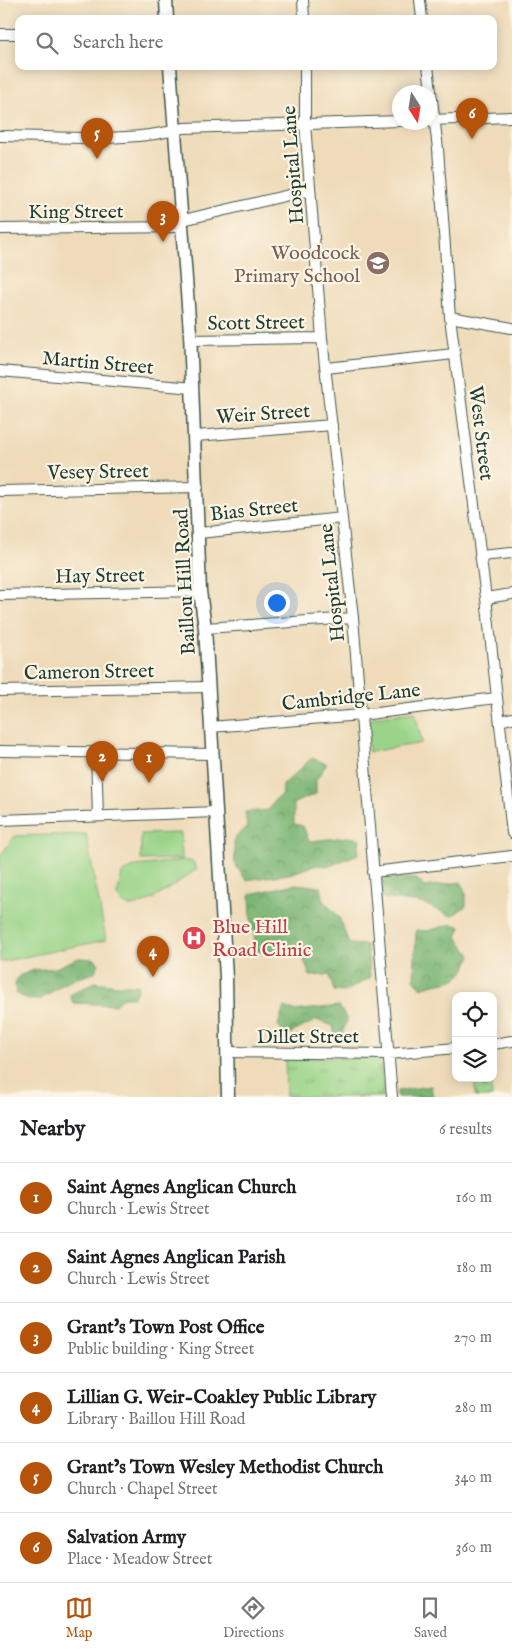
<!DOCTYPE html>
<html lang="en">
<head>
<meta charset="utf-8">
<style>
  :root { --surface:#fff; --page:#f2f2f2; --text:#202124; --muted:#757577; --line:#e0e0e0; --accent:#b45309 }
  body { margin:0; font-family:"IM FELL English",serif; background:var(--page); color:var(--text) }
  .controls { position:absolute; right:15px; bottom:15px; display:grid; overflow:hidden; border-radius:10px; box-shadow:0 2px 12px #0003 }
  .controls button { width:45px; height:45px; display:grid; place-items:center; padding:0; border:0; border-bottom:1px solid var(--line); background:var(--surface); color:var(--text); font:25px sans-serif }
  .compass { position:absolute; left:392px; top:85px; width:45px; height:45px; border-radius:50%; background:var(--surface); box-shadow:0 2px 12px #0003; rotate:168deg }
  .you { position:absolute; left:276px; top:602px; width:18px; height:18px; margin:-12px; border:4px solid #fff; border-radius:50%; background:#1a73e8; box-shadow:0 0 0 8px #1a73e833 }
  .badge { display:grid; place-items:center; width:32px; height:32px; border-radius:50%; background:var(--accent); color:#fff; font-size:16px; font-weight:700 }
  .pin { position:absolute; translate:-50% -41px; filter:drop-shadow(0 1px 2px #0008) }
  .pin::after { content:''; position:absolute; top:26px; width:18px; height:15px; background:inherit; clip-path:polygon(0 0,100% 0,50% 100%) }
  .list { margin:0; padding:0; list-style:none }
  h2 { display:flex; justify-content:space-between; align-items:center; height:65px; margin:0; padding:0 20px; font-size:21px }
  h2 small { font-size:16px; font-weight:400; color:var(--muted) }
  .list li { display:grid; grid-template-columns:32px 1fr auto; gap:15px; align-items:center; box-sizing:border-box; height:70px; padding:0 20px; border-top:1px solid var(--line) }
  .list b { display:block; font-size:19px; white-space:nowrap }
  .list p { margin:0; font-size:16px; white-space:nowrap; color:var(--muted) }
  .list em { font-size:16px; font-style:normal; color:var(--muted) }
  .icon { flex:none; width:28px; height:28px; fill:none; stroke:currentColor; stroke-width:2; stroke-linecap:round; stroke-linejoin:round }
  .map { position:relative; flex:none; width:512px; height:1097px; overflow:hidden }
  .search { position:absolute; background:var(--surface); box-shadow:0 2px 12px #0003; left:15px; right:15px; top:15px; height:55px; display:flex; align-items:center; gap:12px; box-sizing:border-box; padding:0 18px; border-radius:10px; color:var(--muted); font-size:19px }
  .sheet { height:485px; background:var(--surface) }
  nav { display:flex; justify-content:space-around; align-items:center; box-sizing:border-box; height:70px; border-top:1px solid var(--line); background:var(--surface); font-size:14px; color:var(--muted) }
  nav a { display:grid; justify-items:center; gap:2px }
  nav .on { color:var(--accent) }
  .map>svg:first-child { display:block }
</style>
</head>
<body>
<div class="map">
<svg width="512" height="1097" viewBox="0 0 512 1097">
  <defs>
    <pattern id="grass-tufts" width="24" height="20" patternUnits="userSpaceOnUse" patternTransform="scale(1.25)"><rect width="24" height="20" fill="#9ad488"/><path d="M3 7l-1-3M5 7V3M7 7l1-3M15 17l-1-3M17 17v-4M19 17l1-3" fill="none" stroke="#7dad70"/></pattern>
    <pattern id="forest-crowns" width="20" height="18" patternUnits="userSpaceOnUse" patternTransform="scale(1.25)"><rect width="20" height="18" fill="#7bb674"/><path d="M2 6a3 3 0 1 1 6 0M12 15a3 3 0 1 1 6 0" fill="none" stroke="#649560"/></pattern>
    <pattern id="cemetery-stones" width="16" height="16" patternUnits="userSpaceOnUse" patternTransform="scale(1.25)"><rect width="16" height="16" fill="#9ad488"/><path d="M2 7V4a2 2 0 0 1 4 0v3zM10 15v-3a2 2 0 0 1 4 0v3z" fill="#7dad70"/></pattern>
  </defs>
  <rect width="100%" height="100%" fill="#fcf5e5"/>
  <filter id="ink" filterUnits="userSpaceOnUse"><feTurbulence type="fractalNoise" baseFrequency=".02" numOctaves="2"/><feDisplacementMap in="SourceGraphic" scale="10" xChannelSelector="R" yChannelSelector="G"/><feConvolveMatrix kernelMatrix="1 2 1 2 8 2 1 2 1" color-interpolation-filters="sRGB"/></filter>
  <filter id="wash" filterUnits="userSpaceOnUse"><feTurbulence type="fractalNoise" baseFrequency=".0096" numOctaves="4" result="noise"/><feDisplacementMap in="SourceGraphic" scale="20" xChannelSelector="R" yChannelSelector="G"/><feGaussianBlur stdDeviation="1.12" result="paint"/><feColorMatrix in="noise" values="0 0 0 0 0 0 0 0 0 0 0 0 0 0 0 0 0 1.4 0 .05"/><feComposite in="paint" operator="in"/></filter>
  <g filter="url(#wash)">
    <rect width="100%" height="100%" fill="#efdbba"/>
    <path fill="url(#grass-tufts)" stroke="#5c885e" d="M285,1058H380L383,1097H286Z"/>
    <path fill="url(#forest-crowns)" stroke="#4d7a54" d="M312,758L327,764L316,780V794L294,803V824L303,826L309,841L348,837L360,839L358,854L330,866L317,865L289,874L246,880L235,864L234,839L247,827L245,812L269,810L273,802L282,794L283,785Z
      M385,877L417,879L424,887L461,882L466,894V906L452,916L421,903L381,898Z
      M296,884L321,887L324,901L339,917L349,944L367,945L370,978L344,992L334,991L329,975L310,976L303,958L257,951L251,920L250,894Z
      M452,924L461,927L457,937L471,955C460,988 449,978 421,988L414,979L416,930L427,931Z
      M79,958L95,959L99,964L94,973C86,976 76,978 68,982C48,991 40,1010 16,993L15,983L19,976L34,970L55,968Z
      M95,982L116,985H137L138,988L134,997H123L115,1005L73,1003L70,995Z
      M339,1006L347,1020L342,1034L335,1035L333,1026L317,1020L285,1036L278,1025L284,1007L294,1011Z
      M431,1086L433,1097H397V1091Z"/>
    <path fill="url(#cemetery-stones)" stroke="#5c885e" d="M475,1078H490L492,1097H475Z"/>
    <path fill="#9ad488" stroke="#5c885e" d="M415,712L422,743L369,752L367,724L373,717Z
      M181,833L182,859L141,860V834Z
      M86,834L106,940L0,962V856L15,836Z
      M185,860L193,862L197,869C182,879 146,908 129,906C123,905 120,900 117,896L122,873L136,866Z"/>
  </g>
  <g filter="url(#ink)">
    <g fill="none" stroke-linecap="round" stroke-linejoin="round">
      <g stroke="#3e5548" stroke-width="12">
        <path id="minor" d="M303,0L304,19
          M420,0L422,19
          M0,34H19
          M305,66V124L322,338L353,618L392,1097
          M428,66L438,149L450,317L486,598L512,833
          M430,120L512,117
          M0,136C59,136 128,144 184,128L400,121
          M183,220L310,190
          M0,229L183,227
          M450,317L512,328
          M190,340L322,338
          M326,368L454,354
          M0,371L193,388
          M196,436L332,425
          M0,491L198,487
          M199,533L342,518
          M480,556L512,553
          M0,595L200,591
          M486,598L512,594
          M205,628L353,618
          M0,691L208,687
          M500,721L512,718
          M210,727L361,715L496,698
          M0,751L212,754
          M96,752L98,816
          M0,820L217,812
          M373,872L512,856
          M493,1044L512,1041
          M227,1052L389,1054L456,1048"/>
      </g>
      <g stroke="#3e5548" stroke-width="15">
        <path id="major" d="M166,0L167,19
          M170,66L190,332L200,591L205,628L226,977L228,1097"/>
      </g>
      <use href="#minor" stroke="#fff" stroke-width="10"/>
      <use href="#major" stroke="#fff" stroke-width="12"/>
    </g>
  </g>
  <defs>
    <g id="school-disc" transform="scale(1.25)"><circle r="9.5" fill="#8d6e63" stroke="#fcf5e5"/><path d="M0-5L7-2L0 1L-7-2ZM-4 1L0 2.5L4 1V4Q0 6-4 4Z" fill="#fff"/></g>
    <g id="hospital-disc" transform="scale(1.25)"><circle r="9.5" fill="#e0444e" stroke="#fcf5e5"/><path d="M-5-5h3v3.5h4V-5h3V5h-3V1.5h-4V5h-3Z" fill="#fff"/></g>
  </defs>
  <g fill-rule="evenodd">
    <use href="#school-disc" x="378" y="263"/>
    <use href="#hospital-disc" x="194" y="938"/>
  </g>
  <g text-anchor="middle" stroke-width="4.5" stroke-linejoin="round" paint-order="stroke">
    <g font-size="20" fill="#1f3d34" stroke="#fcf5e5">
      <text transform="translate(292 165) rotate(-94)" y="7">Hospital Lane</text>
      <text x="76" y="218">King Street</text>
      <text transform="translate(256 322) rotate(-1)" y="7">Scott Street</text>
      <text transform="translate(98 362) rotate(5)" y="7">Martin Street</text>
      <text transform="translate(263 413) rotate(-4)" y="7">Weir Street</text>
      <text transform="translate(482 433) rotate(83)" y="7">West Street</text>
      <text transform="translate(98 471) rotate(-1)" y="7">Vesey Street</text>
      <text transform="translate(254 509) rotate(-6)" y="7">Bias Street</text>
      <text transform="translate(100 575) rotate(-1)" y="7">Hay Street</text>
      <text transform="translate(184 582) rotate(-93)" y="7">Baillou Hill Road</text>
      <text transform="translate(331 583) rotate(-96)" y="7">Hospital Lane</text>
      <text transform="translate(89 671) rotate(-1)" y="7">Cameron Street</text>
      <text transform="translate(351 696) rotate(-6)" y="7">Cambridge Lane</text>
      <text x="308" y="1043">Dillet Street</text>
    </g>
    <g font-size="20" fill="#785e54" stroke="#fcf5e5" text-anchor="end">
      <text x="360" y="259">Woodcock<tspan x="360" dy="23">Primary School</tspan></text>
    </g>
    <g font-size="20" fill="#be3a42" stroke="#fcf5e5" text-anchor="start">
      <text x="212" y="933">Blue Hill<tspan x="212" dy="23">Road Clinic</tspan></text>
    </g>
  </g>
</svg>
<div class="controls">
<button><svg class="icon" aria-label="locate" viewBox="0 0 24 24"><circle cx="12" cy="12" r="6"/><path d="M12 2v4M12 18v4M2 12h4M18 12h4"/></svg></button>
<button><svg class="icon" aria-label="layers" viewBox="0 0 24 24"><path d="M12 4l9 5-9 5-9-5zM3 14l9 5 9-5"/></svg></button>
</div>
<svg class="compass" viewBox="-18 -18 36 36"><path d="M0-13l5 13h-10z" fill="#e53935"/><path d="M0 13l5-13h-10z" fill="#757577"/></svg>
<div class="you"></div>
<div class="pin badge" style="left:149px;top:783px">1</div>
<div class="pin badge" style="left:102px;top:782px">2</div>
<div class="pin badge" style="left:163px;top:242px">3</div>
<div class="pin badge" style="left:153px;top:977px">4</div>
<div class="pin badge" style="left:97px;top:159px">5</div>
<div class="pin badge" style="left:472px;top:139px">6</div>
<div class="search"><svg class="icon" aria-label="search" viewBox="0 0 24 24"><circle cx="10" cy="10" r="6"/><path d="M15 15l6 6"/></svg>Search here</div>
</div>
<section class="sheet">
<h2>Nearby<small>6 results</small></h2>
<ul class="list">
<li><span class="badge">1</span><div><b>Saint Agnes Anglican Church</b><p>Church · Lewis Street</p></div><em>160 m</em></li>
<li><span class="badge">2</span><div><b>Saint Agnes Anglican Parish</b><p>Church · Lewis Street</p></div><em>180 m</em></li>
<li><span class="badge">3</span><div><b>Grant's Town Post Office</b><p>Public building · King Street</p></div><em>270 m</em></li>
<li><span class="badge">4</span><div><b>Lillian G. Weir-Coakley Public Library</b><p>Library · Baillou Hill Road</p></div><em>280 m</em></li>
<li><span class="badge">5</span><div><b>Grant’s Town Wesley Methodist Church</b><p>Church · Chapel Street</p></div><em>340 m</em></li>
<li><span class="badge">6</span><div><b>Salvation Army</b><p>Place · Meadow Street</p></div><em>360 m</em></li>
</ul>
</section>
<nav>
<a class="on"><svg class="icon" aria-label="map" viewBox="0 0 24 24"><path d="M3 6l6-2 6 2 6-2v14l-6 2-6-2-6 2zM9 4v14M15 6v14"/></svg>Map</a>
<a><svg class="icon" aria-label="directions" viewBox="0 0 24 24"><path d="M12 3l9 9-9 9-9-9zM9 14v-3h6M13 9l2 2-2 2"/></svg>Directions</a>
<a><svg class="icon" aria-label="saved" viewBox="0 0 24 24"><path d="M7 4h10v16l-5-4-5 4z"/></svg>Saved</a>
</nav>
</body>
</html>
